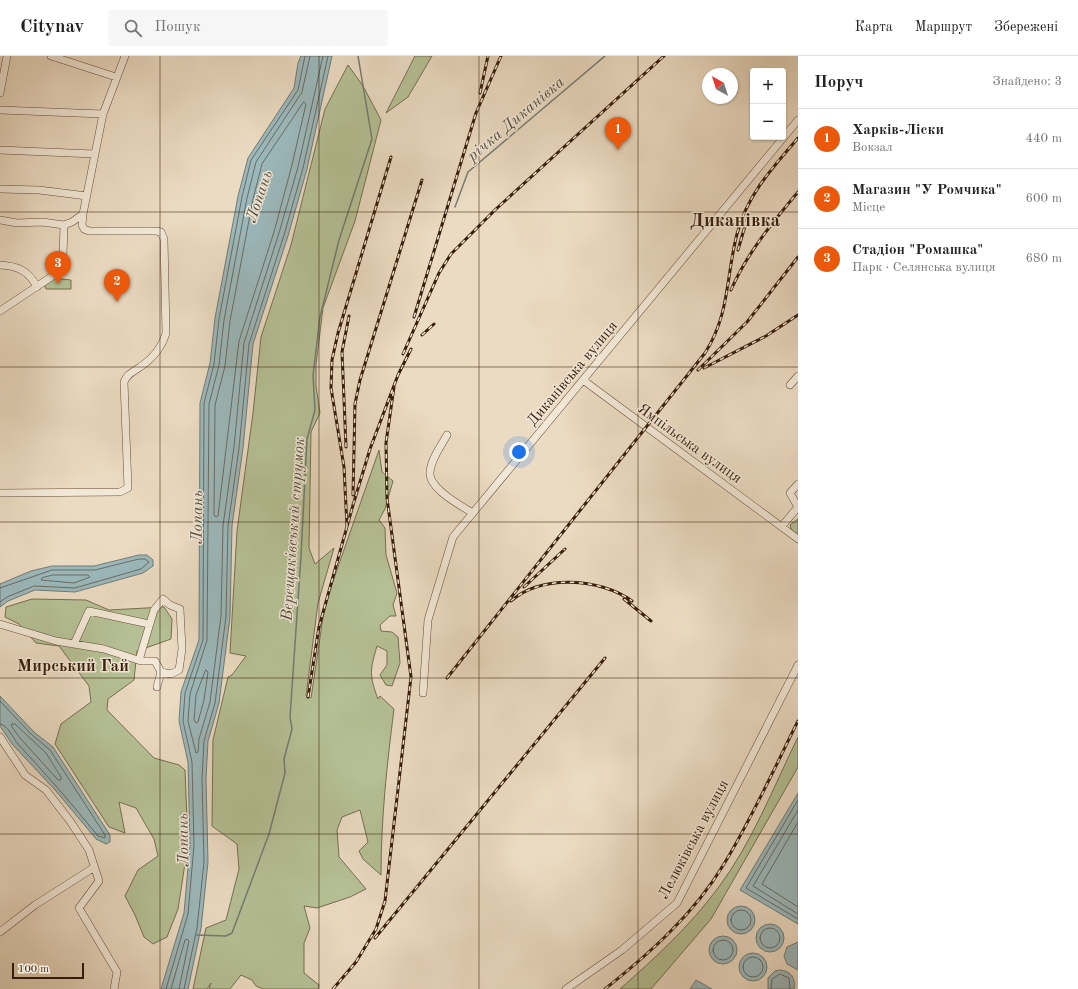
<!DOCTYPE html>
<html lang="uk">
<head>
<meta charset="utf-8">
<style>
  :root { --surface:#fff; --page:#f6f6f6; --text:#222; --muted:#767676; --line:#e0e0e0; --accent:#ea580c }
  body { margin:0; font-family:"Old Standard TT",serif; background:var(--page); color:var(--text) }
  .controls { position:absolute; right:12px; top:12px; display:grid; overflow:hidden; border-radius:4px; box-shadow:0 1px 3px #0004 }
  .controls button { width:36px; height:36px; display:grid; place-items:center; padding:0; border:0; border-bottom:1px solid var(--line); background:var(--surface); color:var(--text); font:20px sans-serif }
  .compass { position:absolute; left:702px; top:12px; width:36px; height:36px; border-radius:50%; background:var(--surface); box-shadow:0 1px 3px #0004; rotate:321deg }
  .scale { position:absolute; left:12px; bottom:10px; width:72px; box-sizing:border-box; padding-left:4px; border:2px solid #381d0a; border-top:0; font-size:11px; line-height:14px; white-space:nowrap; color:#381d0a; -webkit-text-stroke:3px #f2e8d7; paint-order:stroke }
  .you { position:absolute; left:519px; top:396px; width:14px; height:14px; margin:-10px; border:3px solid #fff; border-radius:50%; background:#1a73e8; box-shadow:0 0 0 6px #1a73e833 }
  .badge { display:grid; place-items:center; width:26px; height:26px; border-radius:50%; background:var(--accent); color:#fff; font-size:13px; font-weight:700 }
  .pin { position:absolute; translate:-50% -33px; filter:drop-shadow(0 1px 2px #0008) }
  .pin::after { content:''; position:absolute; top:21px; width:14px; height:12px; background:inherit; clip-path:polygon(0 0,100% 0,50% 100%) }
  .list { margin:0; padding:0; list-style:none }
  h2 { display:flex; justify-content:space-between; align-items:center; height:52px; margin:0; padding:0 16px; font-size:17px }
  h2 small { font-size:13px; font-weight:400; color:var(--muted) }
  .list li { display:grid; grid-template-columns:26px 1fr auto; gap:12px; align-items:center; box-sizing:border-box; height:60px; padding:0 16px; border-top:1px solid var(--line) }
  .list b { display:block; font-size:15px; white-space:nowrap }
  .list p { margin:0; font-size:13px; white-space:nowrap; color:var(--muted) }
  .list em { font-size:13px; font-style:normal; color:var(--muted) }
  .icon { flex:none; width:22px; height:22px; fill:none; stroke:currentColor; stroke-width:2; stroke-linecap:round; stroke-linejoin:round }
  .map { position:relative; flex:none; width:798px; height:933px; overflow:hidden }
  header { display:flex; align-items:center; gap:24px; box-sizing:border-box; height:56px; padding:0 20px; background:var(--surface); border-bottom:1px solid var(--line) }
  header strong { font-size:19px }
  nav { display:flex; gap:22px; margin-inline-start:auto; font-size:14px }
  .search { width:280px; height:36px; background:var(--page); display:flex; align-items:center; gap:10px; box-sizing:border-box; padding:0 14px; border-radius:4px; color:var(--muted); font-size:15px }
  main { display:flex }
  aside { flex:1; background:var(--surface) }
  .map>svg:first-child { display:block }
</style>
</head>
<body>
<header>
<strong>Citynav</strong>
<div class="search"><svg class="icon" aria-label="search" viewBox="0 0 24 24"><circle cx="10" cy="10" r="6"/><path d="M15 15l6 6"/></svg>Пошук</div>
<nav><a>Карта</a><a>Маршрут</a><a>Збережені</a></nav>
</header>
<main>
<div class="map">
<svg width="798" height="933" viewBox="0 0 798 933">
  <rect width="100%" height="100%" fill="#ebdbc2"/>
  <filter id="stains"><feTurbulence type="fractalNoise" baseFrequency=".005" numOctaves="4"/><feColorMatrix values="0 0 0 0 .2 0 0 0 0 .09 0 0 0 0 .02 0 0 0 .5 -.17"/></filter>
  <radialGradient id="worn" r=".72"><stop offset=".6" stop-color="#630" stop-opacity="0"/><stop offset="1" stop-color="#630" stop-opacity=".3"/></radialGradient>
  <path fill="#b5c195" stroke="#766f50" d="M415,0H432L408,41L386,57Z
    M348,9L363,30L381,64L355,165L323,252L316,309V330L320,357L311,376L309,492L315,508L334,492L318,547L306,640L311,642L325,548L379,394L382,416L393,425L385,453L379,464L385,472L386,499L397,537L393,549L396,560H390L380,569L381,575L392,576L398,581L400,607L392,630L386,629L380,619L387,609V595L377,590C370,614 369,619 378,643L380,640L394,653C387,708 381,763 381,819L363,803L359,795L368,786L360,754L342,761L337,774L339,801L366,833L350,841L317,852L304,850L310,872L304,887V917L319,929L318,933H263L256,930L252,924L241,919L230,933H209L211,927L207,933H193L206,872L226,864L239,813L237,788L212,770L213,684L228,621L232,619L246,600L230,597L237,475L253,357L261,281L291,189L325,53Z
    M52,222L71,224V233H46L44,228Z
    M798,463V479L792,475L790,469Z
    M32,543L86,544L109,554L164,551L172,563L171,583L137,595L134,624L108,643L107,654L154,702L179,709L185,714L188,788L178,853L167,881L153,888L144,881L135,859L125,840L138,814L158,800L154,783L136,752L119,746L125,777L109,771L55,688L61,668L91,646L89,630L59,590L36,587L19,568L5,561L6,551Z
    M798,681V711L711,863L651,933H620C655,902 690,870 718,832C752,787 773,732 798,681Z"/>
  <path fill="#9bb9bc" stroke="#737b75" d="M301,0H332L307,113L288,180L253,288L243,392L232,470L230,561L219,647L208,685L206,723L208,806L201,872L188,933H161L184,857L190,789L188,706L179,665L181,636L199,584L200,347L210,307L215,262L238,140L248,102L294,32L298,7Z
    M139,499H147L153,504V510L143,517L75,536L35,534L8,545L0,551V528L31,515L52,510H94Z
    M0,640L34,676L53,691L110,779V786L106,788L96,783L56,735L12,688L0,670Z
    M798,737V868L740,834Z
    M727 864a14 14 0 1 1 28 0a14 14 0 1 1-28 0Z
    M756 882a14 14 0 1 1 28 0a14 14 0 1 1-28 0Z
    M709 894a14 14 0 1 1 28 0a14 14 0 1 1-28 0Z
    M798,886V914L787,908L784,900L787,891Z
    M739 911a14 14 0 1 1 28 0a14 14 0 1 1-28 0Z
    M780,914C791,915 796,922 794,933H768V922L775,915Z
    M696,924L712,933H690Z"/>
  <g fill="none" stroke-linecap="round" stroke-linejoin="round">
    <path stroke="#6a6b63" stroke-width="1" d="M310,0L302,36L256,106L247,142L224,264L219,309L209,348L207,584L190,638L188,665L196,697L198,696L199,683L210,646L221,560L223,470L234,391L244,287L279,177L298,111L323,0
      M304,46L306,48L292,109L274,176L239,285L218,460L216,461L214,459L215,349L225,310L230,265L253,143L262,108Z
      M53,519H88L90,521L74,527L41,524L42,522Z
      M0,532L52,514H95L139,503H145L149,506L141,513L75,532L34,530L7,541L0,546
      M206,614L208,616L204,644L198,666L196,667L194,664L196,639Z
      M0,645L31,678L50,694L105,779V782L98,780C72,748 46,718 18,688C13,682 8,669 0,668
      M12,668H15L46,697L61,721V724H58L20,682L12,671Z
      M798,744L746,832L798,863
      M798,754L753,830L798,858
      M798,766L762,828L798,851
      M731 864a10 10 0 1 1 20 0a10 10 0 1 1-20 0Z
      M760 882a10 10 0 1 1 20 0a10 10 0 1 1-20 0Z
      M713 894a10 10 0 1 1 20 0a10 10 0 1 1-20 0Z
      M743 911a10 10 0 1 1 20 0a10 10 0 1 1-20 0Z
      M166,933L188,858L194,789L192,706L183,665L185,637L203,584L204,347L214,308L219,263L242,141L251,104L298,34L305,0
      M171,933L185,884L187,883L189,885L179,933
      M184,933L197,872L204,806L202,723L204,685L215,647L226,560L228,470L239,392L249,288L284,179L303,112L328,0
      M771,933L772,923L780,918L789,922L790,933"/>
    <path stroke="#737b75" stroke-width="1.5" d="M455,151L468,116L605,0
      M197,879L226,880L232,877L269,778L285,717L284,703L292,673L290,661L301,500L307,383L315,354L313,319L320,261L339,184L372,83L358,0"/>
    <g stroke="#654c38" stroke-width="8">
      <path id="minor" d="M51,0L116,21
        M0,37L7,0
        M0,54L103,58
        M0,94L94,98
        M0,133L39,134L87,140
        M0,164L17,167L42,166L64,169
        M0,209C18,210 29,215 37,231
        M0,255L57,217V208L63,200L64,169L72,166L83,158L103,58L125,0
        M583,324L798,483
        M790,329L798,320
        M447,379C441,390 431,403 430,416C428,432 461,450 473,457
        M0,437L120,436L128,432L124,326C127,318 133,316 140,311C152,303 162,291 166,277L164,183L161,176L156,175H89L84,173L82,169L83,158
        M782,470L798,451L790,437L798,428
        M0,568L56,585L104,593L141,605H155L161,616L157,631
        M74,588L89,555L149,568
        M139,604L154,554L163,543L170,549L180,553L182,593L179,614L171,618L161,616
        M423,637L428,564L453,481L798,64
        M0,681L25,719L46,734L70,765L89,794L99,825L79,852L117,916L114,933
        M0,876L35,849L93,812
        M566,933L622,894L677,847L798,609"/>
    </g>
    <use href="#minor" stroke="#f2e8d7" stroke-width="7"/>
    <g stroke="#381d0a" stroke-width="3">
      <path id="rail" d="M480,37L488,0
        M738,194L747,163
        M731,234C747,197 773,166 798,136
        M414,261L476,57L501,0
        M422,279L434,268
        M403,298L439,217L451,198L496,153L664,0
        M704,312L766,280L798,259
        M698,314L747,266L798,201
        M346,391L342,296L349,260
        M353,439L355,348L360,324L422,124
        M347,471L344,411L331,332L332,304L338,277L391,101
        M524,531L565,493
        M624,543L651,565
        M511,545C542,518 600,522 632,545
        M447,622L705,297C730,258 726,220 737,178C747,139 773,111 798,82
        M308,641L319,571L353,449L370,393L398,319L411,293
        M375,882L605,602
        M333,933L356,906L376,873L385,845L411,621L387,442L386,387L394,331
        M605,933C650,897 694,858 724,808C752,762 774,713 798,665"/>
    </g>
    <use href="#rail" stroke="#f2e8d7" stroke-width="1.5" stroke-dasharray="4.5" stroke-linecap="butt"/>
  </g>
  <path fill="none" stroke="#381d0a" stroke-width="1" stroke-opacity="0.55" d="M160,0V933M319,0V933M479,0V933M638,0V933M0,156H798M0,311H798M0,466H798M0,622H798M0,778H798"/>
  <g text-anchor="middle" stroke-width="3" stroke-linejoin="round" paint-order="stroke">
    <g font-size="15" fill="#381d0a" stroke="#f2e8d7">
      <text transform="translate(572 317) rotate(-50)" y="5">Диканівська вулиця</text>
      <text transform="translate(690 387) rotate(36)" y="5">Ямпільська вулиця</text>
      <text transform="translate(693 783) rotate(-62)" y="5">Лелюківська вулиця</text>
    </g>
    <g font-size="16" font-style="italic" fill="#564c3f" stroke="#f2e8d7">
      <text transform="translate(515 62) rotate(-40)" y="6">річка Диканівка</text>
      <text transform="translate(258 140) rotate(-71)" y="6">Лопань</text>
      <text transform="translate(196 461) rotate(-89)" y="6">Лопань</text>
      <text transform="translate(292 473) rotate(-86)" y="6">Верещаківський струмок</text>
      <text transform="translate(182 784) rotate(-91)" y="6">Лопань</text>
    </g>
    <g font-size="17" font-weight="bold" fill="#381d0a" stroke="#f2e8d7">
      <text x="73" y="615">Мирський Гай</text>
    </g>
    <g font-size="19" font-weight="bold" fill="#381d0a" stroke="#f2e8d7">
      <text x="735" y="170">Диканівка</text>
    </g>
  </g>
  <rect width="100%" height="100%" filter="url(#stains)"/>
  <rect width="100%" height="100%" fill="url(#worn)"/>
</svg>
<div class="controls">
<button>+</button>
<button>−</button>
</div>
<svg class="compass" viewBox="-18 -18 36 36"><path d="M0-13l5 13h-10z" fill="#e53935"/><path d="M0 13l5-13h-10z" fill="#767676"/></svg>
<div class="scale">100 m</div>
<div class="you"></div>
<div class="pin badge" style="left:618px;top:94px">1</div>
<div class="pin badge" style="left:117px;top:246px">2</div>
<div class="pin badge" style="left:58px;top:228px">3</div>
</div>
<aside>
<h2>Поруч<small>Знайдено: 3</small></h2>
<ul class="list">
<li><span class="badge">1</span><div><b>Харків-Ліски</b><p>Вокзал</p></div><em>440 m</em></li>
<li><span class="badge">2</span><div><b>Магазин &quot;У Ромчика&quot;</b><p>Місце</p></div><em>600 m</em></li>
<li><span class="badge">3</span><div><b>Стадіон &quot;Ромашка&quot;</b><p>Парк · Селянська вулиця</p></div><em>680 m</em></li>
</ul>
</aside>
</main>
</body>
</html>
